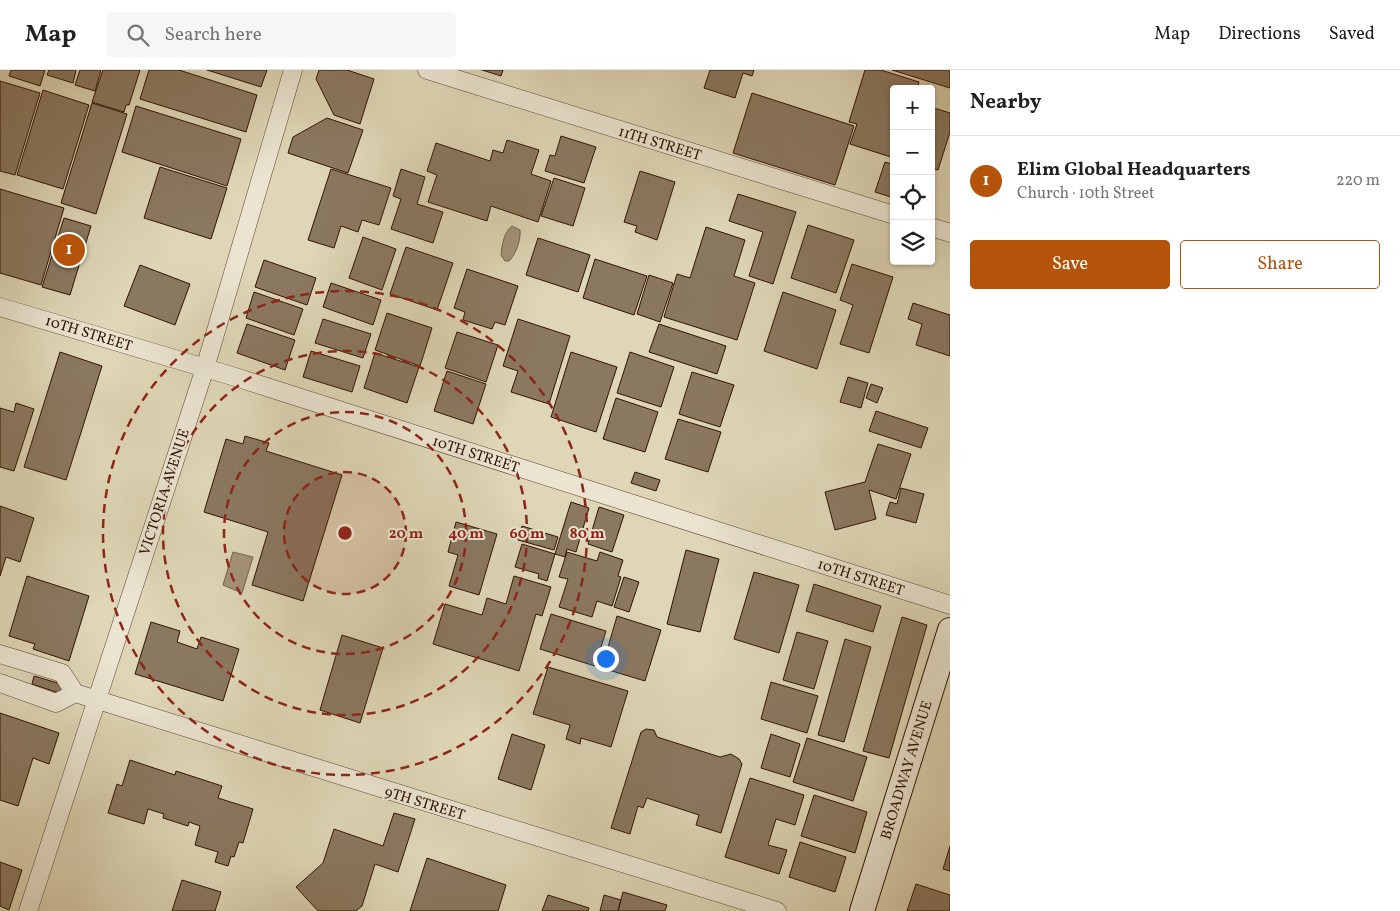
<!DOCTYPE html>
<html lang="en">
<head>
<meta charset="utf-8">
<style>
  :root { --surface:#fff; --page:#f6f6f6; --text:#202124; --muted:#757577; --line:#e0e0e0; --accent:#b45309 }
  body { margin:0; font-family:Vollkorn,serif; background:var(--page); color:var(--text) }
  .controls { position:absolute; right:15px; top:15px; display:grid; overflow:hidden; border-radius:5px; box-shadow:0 1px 4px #0004 }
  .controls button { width:45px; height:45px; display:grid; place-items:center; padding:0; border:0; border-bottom:1px solid var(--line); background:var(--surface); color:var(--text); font:25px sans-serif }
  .you { position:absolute; left:605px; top:588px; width:18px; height:18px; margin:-12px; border:4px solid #fff; border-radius:50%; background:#1a73e8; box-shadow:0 0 0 8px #1a73e833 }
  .badge { display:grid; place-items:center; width:32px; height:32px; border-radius:50%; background:var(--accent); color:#fff; font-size:16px; font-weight:700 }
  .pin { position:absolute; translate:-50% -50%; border:2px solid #fff; box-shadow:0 1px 5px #0006 }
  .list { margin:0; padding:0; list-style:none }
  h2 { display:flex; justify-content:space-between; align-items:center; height:65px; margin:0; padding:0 20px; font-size:21px }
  h2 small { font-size:16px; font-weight:400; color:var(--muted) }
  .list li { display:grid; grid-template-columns:32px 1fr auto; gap:15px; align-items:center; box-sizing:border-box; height:90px; padding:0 20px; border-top:1px solid var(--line) }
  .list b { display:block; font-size:19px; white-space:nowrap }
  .list p { margin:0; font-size:16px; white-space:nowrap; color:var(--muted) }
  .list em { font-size:16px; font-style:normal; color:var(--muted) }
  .actions { display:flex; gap:10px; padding:15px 20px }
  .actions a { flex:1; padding:11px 0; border:1px solid var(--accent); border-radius:5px; text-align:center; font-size:18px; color:var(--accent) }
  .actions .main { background:var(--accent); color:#fff }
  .icon { flex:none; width:28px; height:28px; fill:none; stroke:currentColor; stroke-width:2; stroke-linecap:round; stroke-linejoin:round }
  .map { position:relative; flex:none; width:950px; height:841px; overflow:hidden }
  header { display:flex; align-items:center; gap:30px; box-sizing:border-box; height:70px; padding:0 25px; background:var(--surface); border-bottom:1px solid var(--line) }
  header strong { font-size:24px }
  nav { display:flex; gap:28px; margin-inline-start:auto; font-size:18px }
  .search { width:350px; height:45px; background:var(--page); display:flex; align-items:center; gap:12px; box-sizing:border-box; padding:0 18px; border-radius:5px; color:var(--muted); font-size:19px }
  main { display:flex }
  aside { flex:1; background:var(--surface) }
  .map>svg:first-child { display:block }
</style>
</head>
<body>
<header>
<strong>Map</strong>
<div class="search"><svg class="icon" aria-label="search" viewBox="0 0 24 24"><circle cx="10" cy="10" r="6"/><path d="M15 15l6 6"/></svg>Search here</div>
<nav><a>Map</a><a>Directions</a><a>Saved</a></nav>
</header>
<main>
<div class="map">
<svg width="950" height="841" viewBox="0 0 950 841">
  <rect width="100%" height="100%" fill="#ded6b6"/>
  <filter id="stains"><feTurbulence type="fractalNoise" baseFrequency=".004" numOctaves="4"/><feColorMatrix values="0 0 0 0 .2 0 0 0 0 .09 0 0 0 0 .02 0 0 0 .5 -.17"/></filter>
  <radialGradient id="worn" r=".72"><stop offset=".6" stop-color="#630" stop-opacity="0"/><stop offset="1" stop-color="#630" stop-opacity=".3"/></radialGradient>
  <path fill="#a39479" stroke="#75604a" d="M512,156L520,160C521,170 516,184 509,191H505L501,185C502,175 504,162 512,156Z
    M233,482L253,487L242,523L223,515Z"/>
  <path fill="#8a7860" stroke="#301303" d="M11,0H45L40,16L9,6Z
    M49,0H76L73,13L47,5Z
    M80,0H101L95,21L75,15Z
    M103,0H140L129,35H126L124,42L92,32Z
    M149,0H179L257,25L246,62L140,29Z
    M207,0H267L261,17Z
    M319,0H347L374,9L360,54L334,45L316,9Z
    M482,0H503L501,6Z
    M710,0H754L752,6L743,3L735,28L704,18Z
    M865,0H881L919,12L917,19H894V88L850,74L857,54L849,52Z
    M892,0H950V18Z
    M0,11L40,23L15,105L0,101Z
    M43,20L89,35L63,119L17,105Z
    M752,23L854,56L835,115L733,83Z
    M92,33L127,44L96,144L61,133Z
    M136,36L241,69L227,116L122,82Z
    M931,37L950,43V62L938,100L931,98Z
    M327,48L363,60L348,103L288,83L293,67Z
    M561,66L596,77L584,113L545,101L550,85L555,86Z
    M507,70L539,80L531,104L551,111L538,152L491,136L487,151L428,132L437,105L427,101L436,73L490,91L493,80L503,83Z
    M885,92L894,95V128L875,122Z
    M160,97L227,118L211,169L144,148Z
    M331,99L391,118L379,155L362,150L358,162L341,156L334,178L308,170Z
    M401,99L425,107L417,134L443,142L433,173L391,159L401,129L393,126Z
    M640,101L675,112L657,170L635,162L637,156L624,152Z
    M554,108L585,118L573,156L541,146Z
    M0,119L64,138L41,215L0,203Z
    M738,124L796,142L773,214L749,206L763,162L729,151Z
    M64,148L91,156L70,225L42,217Z
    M808,155L854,170L836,223L791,208Z
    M706,157L745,170L734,206L755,213L737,270L664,247L677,204L690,208Z
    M363,167L396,179L382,220L349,208Z
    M538,168L590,185L578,222L526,205Z
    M406,177L453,193L437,240L390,224Z
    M595,189L647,206L634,245L583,228Z
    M264,190L316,208L307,235L255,217Z
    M852,194L893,207L869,283L840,274L853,235L840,230Z
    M140,195L190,214L175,255L124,236Z
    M467,199L518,216L505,255L495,252L492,259L463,250L465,242L454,238Z
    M649,205L673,213L660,252L637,244Z
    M331,213L381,230L373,255L323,237Z
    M254,222L303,239L294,265L246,248Z
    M783,222L836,240L817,299L764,281Z
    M913,233L950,245V286L916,275L922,254L908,249Z
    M387,243L432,258L420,296L375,280Z
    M323,249L371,264L363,288L315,273Z
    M518,249L570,266L549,334L511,322L518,301L503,296Z
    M247,254L295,270L285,300L237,283Z
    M659,254L726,276L717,304L649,282Z
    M457,262L498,275L486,312L445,298Z
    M311,281L360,296L352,322L303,307Z
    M60,282L102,296L66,410L24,397Z
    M571,282L617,297L596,362L551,347Z
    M630,282L674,297L661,337L617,323Z
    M375,283L419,297L407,333L364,318Z
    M447,301L486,314L473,354L434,341Z
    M692,302L734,315L720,357L679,344Z
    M848,307L868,313L861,338L840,332Z
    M871,314L883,318L877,333L866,328Z
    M616,328L658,342L645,382L603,369Z
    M16,333L34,339L14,401L0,397V338L14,342Z
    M876,341L928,358L921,378L869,361Z
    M678,349L721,362L708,402L665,389Z
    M245,366L269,373L266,381L342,405L303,531L252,515L268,462L204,442L226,369L243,374Z
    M878,374L911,384L896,429L869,420L876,449L835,460L825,422L865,412Z
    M635,402L660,410L656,421L631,413Z
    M901,418L924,424L916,453L886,445L890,432L897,434Z
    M571,432L589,438L576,482L567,479L565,487L555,484Z
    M0,436L34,448L20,492L6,487L0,506Z
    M599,437L624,445L612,482L588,474Z
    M456,452L497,464L479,525L449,516L458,485L448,482Z
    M522,456L558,467L554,480L518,470Z
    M522,474L555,484L547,511L538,508L539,504L515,497Z
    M686,480L719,489L700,562L667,554Z
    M567,482L597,491L600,482L623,490L618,506L621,507L612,536L597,531L592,547L559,537L568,509L559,507Z
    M754,502L799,515L779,583L734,569Z
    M27,506L89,526L69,591L33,579L35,574L9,566Z
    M514,506L551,517L542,546L536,544L519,601L433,574L445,534L482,545L487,528L506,534Z
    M624,507L639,512L629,542L614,537Z
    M814,514L881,536L873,562L806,541Z
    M551,544L606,561L595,596L540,579Z
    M617,546L661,560L645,611L602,598Z
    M902,547L927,555L889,688L863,681Z
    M151,552L180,561L177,572L197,579L201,567L239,579L223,631L135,604Z
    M797,562L828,571L814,619L783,610Z
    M342,565L383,578L360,653L320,640Z
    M845,569L871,577L844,672L818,665Z
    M548,597L628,621L611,677L581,668L580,674L566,669L570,655L533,644Z
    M34,606L68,616L65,625L32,614Z
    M771,612L818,626L807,663L761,649Z
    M0,643L59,663L49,694L33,688L18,736L0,730Z
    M646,659L654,660L657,667L720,687L731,684L739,689L742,694L721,763L696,755L699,745L647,728L643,738L638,736L630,764L611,758L641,662Z
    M512,664L545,675L531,720L498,709Z
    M771,664L800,674L790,707L761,698Z
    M807,668L867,687L853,731L793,712Z
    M130,690L175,705L176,701L222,716L218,728L253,739L243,773L239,772L234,787L231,786L228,796L215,792L218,782L195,775L200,756L189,752L188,756L163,748L164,744L148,739L144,754L108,743L117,714L122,716Z
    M750,708L804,725L795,755L776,749L768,775L787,780L779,804L725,787Z
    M814,725L867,742L855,783L801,766Z
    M394,743L415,749L398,802L375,794L362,836L356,841H318L296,817L323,793L334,759L383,776Z
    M800,772L846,787L835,822L789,807Z
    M950,776V801L943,799Z
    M427,788L506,815L498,841H410Z
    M0,792L22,800L9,840L0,836Z
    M182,810L221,822L215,841H172Z
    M916,814L950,825V841H907Z
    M623,822L667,835L665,841H618Z
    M548,825L589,838L588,841H542Z
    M604,825L621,830L618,841H600Z"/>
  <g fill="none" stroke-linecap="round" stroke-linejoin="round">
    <g stroke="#5c4430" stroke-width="19">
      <path id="street" d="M427,0L894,145
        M931,157L950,163
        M0,237L232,306L950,535
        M0,584L62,603L75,623L777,841
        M0,613L56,633L75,623
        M28,841L205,298L293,0"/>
    </g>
    <g stroke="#301303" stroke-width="26">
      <path id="secondary" d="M862,841L950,560"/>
    </g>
    <use href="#street" stroke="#eae4d0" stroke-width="18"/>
    <use href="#secondary" stroke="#eae4d0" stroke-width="24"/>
  </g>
  <circle cx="345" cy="463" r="61" fill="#8f2418" fill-opacity=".12"/>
  <g fill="none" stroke="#8f2418" stroke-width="2.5" stroke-dasharray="9 6">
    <circle cx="345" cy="463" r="61"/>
    <circle cx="345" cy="463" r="121"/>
    <circle cx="345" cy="463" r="182"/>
    <circle cx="345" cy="463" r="242"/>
  </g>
  <g text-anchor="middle" stroke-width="4" stroke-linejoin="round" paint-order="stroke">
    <g font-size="15" fill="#301303" stroke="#eae4d0">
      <text transform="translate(660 73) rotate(17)" y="5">11TH STREET</text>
      <text transform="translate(89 263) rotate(17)" y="5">10TH STREET</text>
      <text transform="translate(476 384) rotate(18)" y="5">10TH STREET</text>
      <text transform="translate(164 422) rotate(-72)" y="5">VICTORIA AVENUE</text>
      <text transform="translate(861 507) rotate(18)" y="5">10TH STREET</text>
      <text transform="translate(906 700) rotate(-73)" y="5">BROADWAY AVENUE</text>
      <text transform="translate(425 733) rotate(17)" y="5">9TH STREET</text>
    </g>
  </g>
  <circle cx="345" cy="463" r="8" fill="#8f2418" stroke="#eae4d0" stroke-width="2.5"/>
  <g font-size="15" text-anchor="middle" font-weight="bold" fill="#8f2418" stroke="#eae4d0" stroke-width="4" stroke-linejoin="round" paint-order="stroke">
    <text x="406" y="468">20 m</text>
    <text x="466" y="468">40 m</text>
    <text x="527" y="468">60 m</text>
    <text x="587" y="468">80 m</text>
  </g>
  <rect width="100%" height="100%" filter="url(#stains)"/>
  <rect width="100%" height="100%" fill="url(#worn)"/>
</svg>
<div class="controls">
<button>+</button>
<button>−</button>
<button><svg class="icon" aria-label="locate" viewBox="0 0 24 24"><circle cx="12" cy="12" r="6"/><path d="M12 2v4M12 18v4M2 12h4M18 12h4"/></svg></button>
<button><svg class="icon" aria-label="layers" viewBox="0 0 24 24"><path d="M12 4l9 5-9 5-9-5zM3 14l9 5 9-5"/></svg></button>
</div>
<div class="you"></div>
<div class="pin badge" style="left:69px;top:180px">1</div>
</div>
<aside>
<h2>Nearby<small></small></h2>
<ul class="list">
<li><span class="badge">1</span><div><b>Elim Global Headquarters</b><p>Church · 10th Street</p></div><em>220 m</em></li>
</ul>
<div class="actions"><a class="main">Save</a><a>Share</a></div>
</aside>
</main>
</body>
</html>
